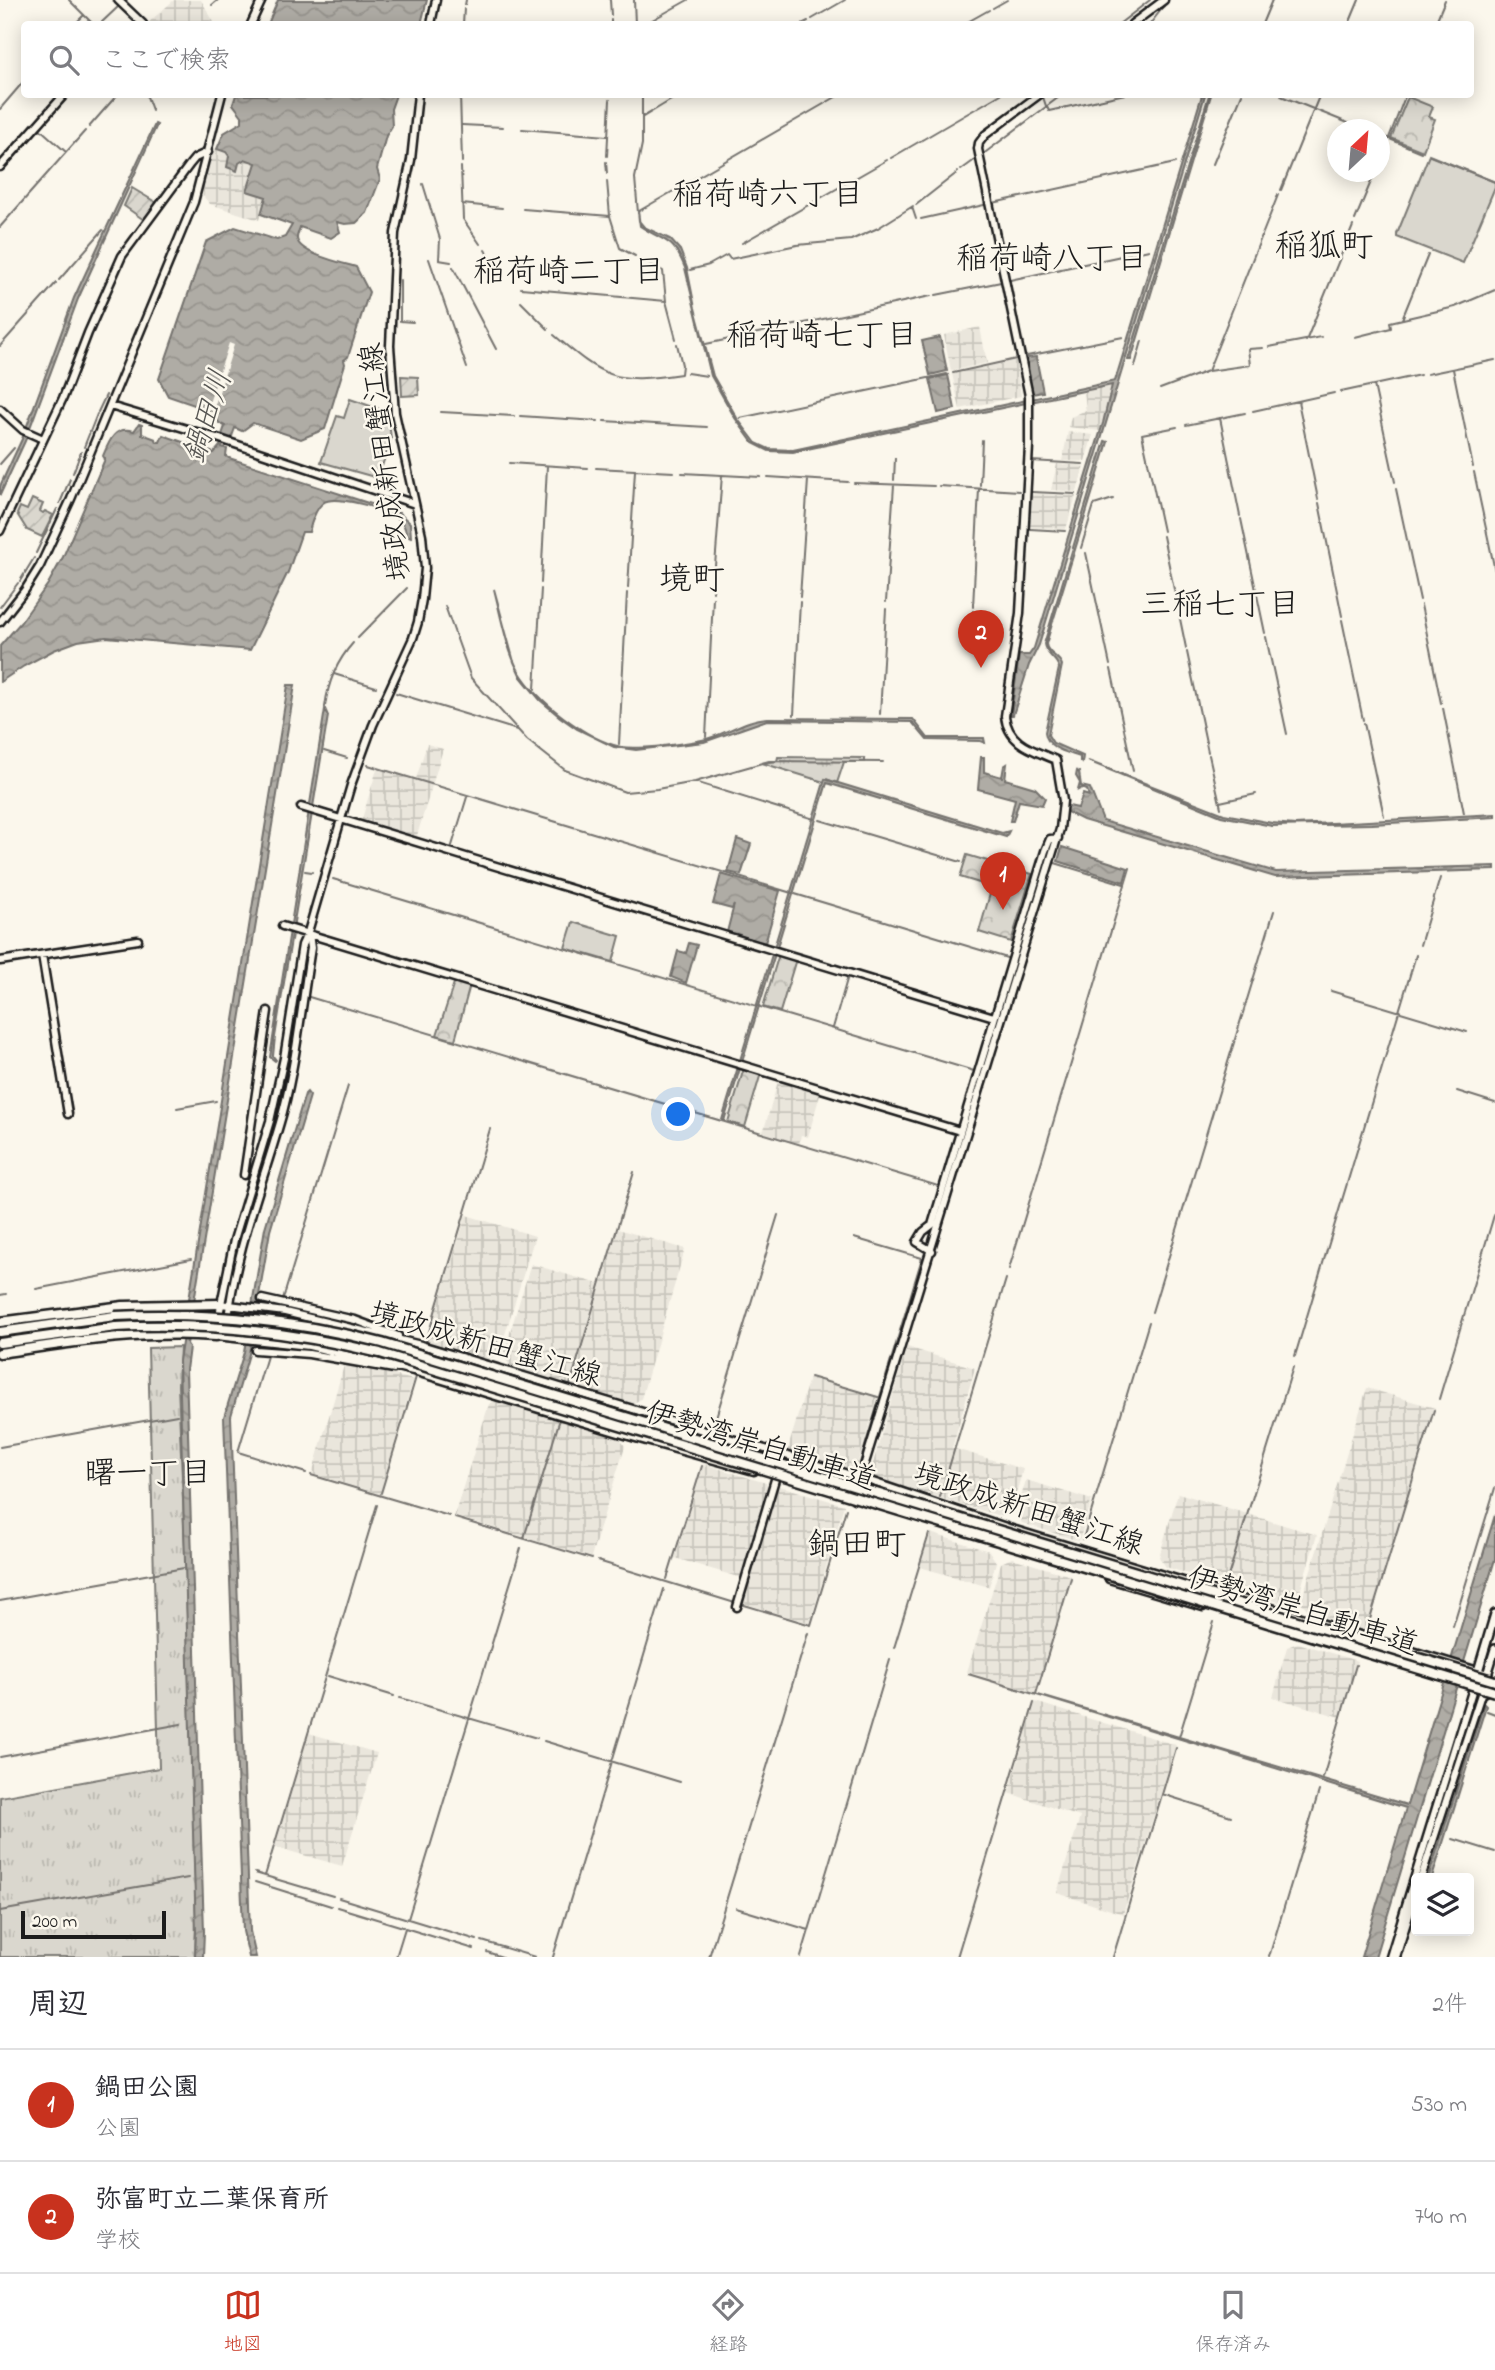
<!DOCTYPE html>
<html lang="ja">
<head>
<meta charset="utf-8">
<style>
  :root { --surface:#fff; --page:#f2f2f3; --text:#2b2b33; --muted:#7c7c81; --line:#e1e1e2; --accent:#c8321e }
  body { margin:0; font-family:"Indie Flower","Klee One",sans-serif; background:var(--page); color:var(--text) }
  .controls { position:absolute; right:21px; bottom:21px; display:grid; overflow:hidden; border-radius:7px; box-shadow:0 4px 18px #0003 }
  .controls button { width:63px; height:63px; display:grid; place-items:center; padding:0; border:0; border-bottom:2px solid var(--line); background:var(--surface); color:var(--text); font:35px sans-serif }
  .compass { position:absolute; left:1327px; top:119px; width:63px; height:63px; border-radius:50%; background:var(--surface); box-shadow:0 4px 18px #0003; rotate:26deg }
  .scale { position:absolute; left:21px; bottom:18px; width:145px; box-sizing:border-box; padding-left:7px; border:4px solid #1c1c1c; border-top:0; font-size:19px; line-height:24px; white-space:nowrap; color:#1c1c1c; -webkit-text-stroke:5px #fbf7ec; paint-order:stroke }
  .you { position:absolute; left:679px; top:1115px; width:24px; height:24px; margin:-18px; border:5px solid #fff; border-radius:50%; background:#1a73e8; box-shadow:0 0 0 10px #1a73e833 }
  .badge { display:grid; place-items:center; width:46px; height:46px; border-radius:50%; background:var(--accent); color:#fff; font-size:23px; font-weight:700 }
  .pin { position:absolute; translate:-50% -58px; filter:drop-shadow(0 2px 4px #0008) }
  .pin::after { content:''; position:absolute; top:37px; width:24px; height:21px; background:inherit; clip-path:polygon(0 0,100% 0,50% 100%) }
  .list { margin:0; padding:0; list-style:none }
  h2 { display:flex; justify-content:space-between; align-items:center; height:91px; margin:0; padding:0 28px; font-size:30px }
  h2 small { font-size:23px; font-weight:400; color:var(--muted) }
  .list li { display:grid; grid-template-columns:46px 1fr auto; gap:21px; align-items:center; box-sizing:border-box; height:112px; padding:0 28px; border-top:2px solid var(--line) }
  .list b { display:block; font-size:26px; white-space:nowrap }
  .list p { margin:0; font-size:23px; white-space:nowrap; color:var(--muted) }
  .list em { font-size:23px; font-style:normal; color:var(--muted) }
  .icon { flex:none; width:38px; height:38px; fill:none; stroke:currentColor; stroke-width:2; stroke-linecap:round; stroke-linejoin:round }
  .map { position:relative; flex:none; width:1495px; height:1957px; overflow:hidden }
  .search { position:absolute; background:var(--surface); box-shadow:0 4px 18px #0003; left:21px; right:21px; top:21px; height:77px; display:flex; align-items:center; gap:18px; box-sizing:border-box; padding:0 24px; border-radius:7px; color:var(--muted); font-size:26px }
  .sheet { height:315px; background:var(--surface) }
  nav { display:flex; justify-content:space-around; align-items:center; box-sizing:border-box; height:98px; border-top:2px solid var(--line); background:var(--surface); font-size:19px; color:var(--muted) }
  nav a { display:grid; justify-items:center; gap:4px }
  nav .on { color:var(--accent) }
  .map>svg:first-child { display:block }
</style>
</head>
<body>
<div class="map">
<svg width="1495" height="1957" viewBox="0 0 1495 1957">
  <defs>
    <pattern id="industrial-grid" width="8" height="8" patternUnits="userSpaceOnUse" patternTransform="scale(1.75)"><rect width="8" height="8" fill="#eae6dc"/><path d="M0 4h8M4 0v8" fill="none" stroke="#c8c5bc"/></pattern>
    <pattern id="grass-tufts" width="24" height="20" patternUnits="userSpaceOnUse" patternTransform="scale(1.75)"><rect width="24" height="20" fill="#dad7ce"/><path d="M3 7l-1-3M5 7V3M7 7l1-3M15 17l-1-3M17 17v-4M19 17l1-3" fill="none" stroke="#bab8b0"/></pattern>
    <pattern id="forest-crowns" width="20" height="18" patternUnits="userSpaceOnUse" patternTransform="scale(1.75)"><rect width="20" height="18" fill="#dad7ce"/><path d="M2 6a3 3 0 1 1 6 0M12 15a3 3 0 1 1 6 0" fill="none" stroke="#bab8b0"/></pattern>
    <pattern id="garden-furrows" width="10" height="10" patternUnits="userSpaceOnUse" patternTransform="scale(1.75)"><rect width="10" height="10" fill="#dad7ce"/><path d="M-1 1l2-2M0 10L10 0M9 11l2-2" fill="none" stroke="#bab8b0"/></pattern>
    <pattern id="water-waves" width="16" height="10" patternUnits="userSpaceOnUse" patternTransform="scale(1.75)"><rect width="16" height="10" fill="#afaca5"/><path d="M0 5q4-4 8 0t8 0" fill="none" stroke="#96938d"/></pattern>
  </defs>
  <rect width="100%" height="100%" fill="#fbf7ec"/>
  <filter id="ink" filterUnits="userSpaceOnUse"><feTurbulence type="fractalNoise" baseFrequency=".0143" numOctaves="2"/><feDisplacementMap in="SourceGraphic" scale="14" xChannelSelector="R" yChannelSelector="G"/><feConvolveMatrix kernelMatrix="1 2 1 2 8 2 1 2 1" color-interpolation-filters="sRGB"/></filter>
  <g filter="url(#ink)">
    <path fill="url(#industrial-grid)" d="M174,0H201L215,24L148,23Z
      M214,148L227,152L230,159L227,167L237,171L239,163L245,159L256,163L266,197L259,220L210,204L203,196V186Z
      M980,327L987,363L951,371L944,335Z
      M1016,360L1021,396L960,409L952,374Z
      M1110,384L1113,386L1100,431L1068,427L1071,417L1086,410L1084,390Z
      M1068,432L1093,435L1085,461H1062Z
      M1057,464L1084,466L1077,492L1051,490Z
      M1031,494L1076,496L1066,529L1030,527Z
      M427,744L443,749L416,839L361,822L377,769L416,779Z
      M779,1078L821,1091L808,1137L801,1135L799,1144L763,1133Z
      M466,1215L535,1236L499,1354L487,1360L427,1342Z
      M618,1229L685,1249L641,1399L632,1404L571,1386Z
      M531,1264L599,1284L569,1385L511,1367L503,1355Z
      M907,1347L975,1368L952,1448L1023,1469L1011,1512L1000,1516L869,1477Z
      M345,1362L413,1380L380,1494L312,1474Z
      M809,1378L878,1397L855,1472L787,1452Z
      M1367,1388L1435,1408L1366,1631L1309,1611L1301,1602Z
      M498,1400L617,1435L625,1446L591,1557L454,1516L489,1404Z
      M704,1464L766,1483L768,1488L741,1578L675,1558Z
      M1026,1480L1092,1500L1079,1541L1022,1523L1016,1514Z
      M780,1486L844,1505L810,1623L740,1602L776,1488Z
      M1178,1493L1317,1535L1297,1601L1285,1604L1166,1567L1159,1557Z
      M930,1533L989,1551L996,1562L989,1587L920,1567Z
      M1012,1558L1071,1576L1036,1693L967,1672L1001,1563Z
      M1298,1643L1357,1661L1340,1717L1273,1697L1287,1647Z
      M1035,1702L1176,1745L1123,1914L1057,1893L1080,1817L1009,1793Z
      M309,1733L377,1753L342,1866L275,1847Z"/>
    <path fill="url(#grass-tufts)" stroke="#7b7a75" stroke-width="2" d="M778,757L864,758L865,762H844L837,783L826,779L824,782L762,763L777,761Z
      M180,1347L178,1385L185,1546L196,1922L195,1957H0V1797L159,1768L148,1348Z"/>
    <path fill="url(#forest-crowns)" stroke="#7b7a75" stroke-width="2" d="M1408,97L1433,107L1429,117L1435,119L1423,151L1391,138Z
      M967,855L1032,874L1011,942L979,932L992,887L960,877Z
      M779,954L796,959L780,1012L763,1007Z
      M455,980L470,985L455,1040L437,1035Z
      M744,1068L761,1073L745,1127L728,1122Z"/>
    <path fill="url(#garden-furrows)" stroke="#7b7a75" stroke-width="2" d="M132,188L157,203L144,220L124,206Z
      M401,376L418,377L419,395L402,396Z
      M32,499L43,504L40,511L43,513L45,511L53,515L42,537L27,530L17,514L20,507L27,510Z"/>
    <path fill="#dad7ce" stroke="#7b7a75" stroke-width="2" d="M1429,155L1495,182V187L1463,263L1397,237V234Z
      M350,399L388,412L391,439L378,478L321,462L337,416L344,418Z
      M573,922L620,936L613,962L565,948Z"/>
    <path fill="url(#water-waves)" stroke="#74726e" stroke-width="2" d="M278,0H427L421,24H268Z
      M236,95H396L391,109L392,126L386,136L377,169L380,179L367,213L356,223L345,224L337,222L340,232L331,238L300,227C299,231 297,234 297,238C297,253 342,263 356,267L369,292L348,357L344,360L345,364L325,429L301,439L253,423L242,431L235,428L230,442L221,438L225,426L219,423L215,412L168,396L159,379L206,242L235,227L277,240L285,237L292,225L261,214L266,197L247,191L256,163L245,159L239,163L237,171L227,167L229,156L226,152L217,149L224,133L242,122V116L233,104Z
      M1202,95H1205L1039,645L1029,665L1013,715H1011L1019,655H1029L1034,648L1103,423L1112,385L793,452L769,451L753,443L735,418L711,376L685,268C673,237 665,243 640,226L638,211L639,221L644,227L670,239L680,250L687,268L695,308L713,376L737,418L756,443L769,449L793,450L1115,381Z
      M1209,95H1211L1131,360H1128Z
      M155,124L157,125L78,299L25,441L0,495V486L22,439L74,298Z
      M940,337L947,371L930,375L922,341Z
      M1036,357L1043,392L1032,394L1027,358Z
      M948,375L955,409L938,413L930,379Z
      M139,424L142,425V434L156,439L157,442H160L163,435L214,453L220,446L227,449L226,456L229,458L399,513L410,523L411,537L407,535C405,528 403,521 396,517C385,509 334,494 323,503C316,508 311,523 309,532H302L288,572L250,650L106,637L78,641L54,650L24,666L0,682V646L21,622L48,584L63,557L105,459L103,456C109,441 115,425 134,431Z
      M1105,441L1108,442L1046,644C1047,654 1059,656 1062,665L1048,735L1053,743L1083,756L1082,763L1080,762V757C1066,752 1047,749 1045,732L1059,668C1057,658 1045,655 1044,644Z
      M494,589C500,612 507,652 519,671C537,701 587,740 621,747C639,750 683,744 702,740C724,736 744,719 768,718L913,719L928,738H984L985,743L980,741L927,740L912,722L767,720L704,742L636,750L614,747L577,729L560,717L540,700L521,677L514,662Z
      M288,685H295L187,1344L189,1347L186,1370L204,1931L203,1957H195L196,1932L179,1361Z
      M325,709L328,716L275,1037L273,1056L276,1060L275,1061L270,1057Z
      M981,757H984V772L1002,777L1004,766L1007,764L1005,779L1035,788L1045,798L1042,805L1019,801L1013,821H1010L1015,799L978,789Z
      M1088,761L1224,814L1272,823L1295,825L1495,814V817L1372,824L1272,826L1221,816Z
      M1077,771L1079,772L1081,786L1090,788L1103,821L1276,872L1495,866V870L1275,877L1083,820L1063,810L1064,805L1078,808L1083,794L1089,796L1087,790L1082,788L1078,790L1080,783L1076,776Z
      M825,779L1002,833L1009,831L1006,837L827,783L724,1121L722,1120Z
      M737,839L751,844L741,875L728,872Z
      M1062,847L1128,868L1124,882L1058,861Z
      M721,874L780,891L765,943L727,932L734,905L732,909L713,904Z
      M689,943L697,945L686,983L671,977L678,951L686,953Z
      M307,1092L310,1096L270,1231L249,1354L231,1416L250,1931L256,1957H249L243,1931L224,1417L244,1352L265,1228L305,1094Z
      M1495,1515V1559L1375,1957H1361L1406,1808L968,1674L1407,1805Z
      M1484,1704L1486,1706L1432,1878H1428Z"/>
    <path fill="#fbf7ec" d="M229,343L234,345L214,408L215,412L207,409Z"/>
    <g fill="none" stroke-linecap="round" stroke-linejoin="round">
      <path stroke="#74726e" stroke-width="2" d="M69,0L93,24
        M610,0L611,15
        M634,0L635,24
        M212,5L218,0
        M465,5L466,0
        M993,8L1007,0
        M812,19L845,0
        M611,20V24
        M75,24L83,16
        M100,24L119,6
        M463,24L464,9
        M645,24L688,0
        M802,24L808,21
        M964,24L989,10
        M1119,24L1150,0
        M1150,24L1164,6
        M1262,24L1272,0
        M1349,24L1359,0
        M1435,24L1445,0
        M146,94L152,110
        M460,94L462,162
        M1281,96L1348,123
        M1043,97L1046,106
        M1047,107L1049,111L1125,94
        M0,109L24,81
        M643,117L681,94
        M462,125L503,127
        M1355,125L1366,130
        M89,127L118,94
        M39,128L66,152
        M522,129L607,136
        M1380,135L1421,152
        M982,155L1063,94
        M607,156L610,100
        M1430,156L1495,182
        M891,158L1001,94
        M1380,161L1406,94
        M606,162L607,173
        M1213,164L1242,94
        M461,167L463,219L480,244
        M961,170L976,159
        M607,181L610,216L620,248L635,256
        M423,184L440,239L439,260L451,262
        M1281,190L1320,94
        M993,203L1175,163
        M462,204L502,208
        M916,205L958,172
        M912,207L916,219
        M523,209L610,216
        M639,211L841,94
        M638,213L635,178L642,144V94
        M921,219L984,205
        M1355,220L1375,172
        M0,227L85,131
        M742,243L887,160
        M485,250L500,275
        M429,259L467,368
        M645,261L663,271L666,301L676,339
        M453,267L496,349
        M690,270L709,265L727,255L730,259L797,245L851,240L878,228L913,206
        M59,280L103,230
        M400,280V321L413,322
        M1010,280L1149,250
        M521,288L666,301
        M936,295L1001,282
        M521,302L548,329
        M1402,319L1428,255
        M554,335C604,378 614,384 681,374L682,365L677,344
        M1355,337L1391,328L1390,322L1455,307L1495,290
        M1306,341L1353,226
        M706,344L931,296
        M0,346L56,283
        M1269,347L1321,337
        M1027,356L1123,337
        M1135,366L1142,341
        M1453,369L1473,467
        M1208,371L1250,365L1248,349L1263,348
        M687,373L707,376
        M953,373L1016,359
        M1427,374L1495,360
        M1374,385L1395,482
        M1160,389L1208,371L1278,195
        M1341,392L1420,375
        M1298,401L1318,499
        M1253,411L1334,393
        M98,412L106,395
        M441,412L514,416
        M520,416L598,421
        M740,418L947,374
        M1220,418L1240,516
        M604,421L707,427
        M1186,425L1245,413
        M84,447L97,414
        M1031,461L1083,464
        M509,463L588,468
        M0,464L14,448
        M596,468L674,472
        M1474,472L1495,571
        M73,473L81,452
        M682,473L761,477
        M768,477L848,482
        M894,480L895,458
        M854,483L934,486
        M980,485L982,440
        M939,486L1019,491
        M1396,489L1420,600
        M1032,492L1075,494
        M60,503L70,479
        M1319,503L1342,616
        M1241,519L1265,633
        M1030,529L1065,531
        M1163,531L1142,434L1177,427
        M1163,536L1186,648
        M1081,548L1094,505L1113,499
        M36,553L57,509
        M1086,553L1110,665
        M20,581L34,558
        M541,583L547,466
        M628,588L635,470
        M713,592L722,475
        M800,597L808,480
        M886,602L894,485
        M1421,605L1441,703
        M445,606L471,678L527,740L565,770L625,792L657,789L695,782L769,761L883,762
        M0,607L18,583
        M973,607L979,489
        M1342,620L1363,720
        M1266,637L1287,734
        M358,638L407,588
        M971,651L973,611
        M1187,652L1208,752
        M1111,669L1133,771
        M334,674L376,687
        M535,689L541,589
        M396,693L517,730
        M325,707C328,682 336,662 353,643
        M1443,708L1464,813
        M880,714L886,609
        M794,715L800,602
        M1364,723L1384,816
        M706,737L713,598
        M619,744L627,593
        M324,751L347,758
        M1209,755L1221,808
        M368,765L1007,958
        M695,782L814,819
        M1220,802L1256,794
        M820,820L961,862
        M451,849L467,797
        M1055,863L1124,884
        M305,871L312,872
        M981,872L982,878L988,881L991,879L990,872
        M333,879L974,1071
        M1420,945L1440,878
        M1331,991L1467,1032
        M309,997L938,1186
        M833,1028L848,976
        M1457,1091L1495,1103
        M177,1108L216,1101
        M854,1238L922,1258L859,1466
        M1009,1269L1130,868
        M36,1289L191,1259
        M0,1295L6,1294
        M283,1299L348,1086
        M1152,1312L1274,911
        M426,1342L490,1129
        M267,1356L238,1452L306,1473
        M1295,1356L1416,955
        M810,1377L878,1397
        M570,1385L634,1172
        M1439,1399L1495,1212
        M713,1427L778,1215
        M0,1447L177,1415
        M311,1475L449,1516
        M381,1493L416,1377
        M940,1497L1006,1279
        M455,1518L592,1559
        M524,1538L559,1422
        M1083,1539L1149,1322
        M598,1561L735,1603
        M667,1579L702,1466
        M1226,1583L1293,1367
        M0,1601L184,1568
        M741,1604L811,1625L846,1509
        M1368,1626L1434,1410
        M1453,1626L1495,1488
        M894,1648L929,1534
        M328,1676L394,1696
        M1036,1694L1071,1578
        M400,1698L537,1738
        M1487,1711L1495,1714
        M1179,1737L1214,1622
        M544,1741L680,1782
        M0,1757L181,1724
        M1323,1778L1356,1665
        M1162,1794L1231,1816
        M1453,1839L1495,1852
        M255,1873L333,1896
        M265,1876L377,1505
        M255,1882L331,1906
        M339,1898L477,1940
        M337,1907L403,1927
        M736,1908L809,1930
        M0,1911L188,1878
        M408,1919L521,1548
        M482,1941L535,1957
        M487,1952L502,1957
        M396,1957L405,1928L474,1949
        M553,1957L664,1589
        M709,1957L808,1633
        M801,1957L890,1660
        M957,1957L1034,1703
        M1113,1957L1176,1748
        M1269,1957L1319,1791"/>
      <g stroke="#1c1c1c" stroke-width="11">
        <path id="secondary" d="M118,0L143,24
          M251,24L262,0
          M431,24L436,0
          M1132,24L1164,0
          M418,94L411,160L395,233L390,346L395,413L422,535L425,568L422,599L418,622L413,638L373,725L351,785L308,932L302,945L284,1058L270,1121L234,1240L221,1304L216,1336L309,1346L413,1371L632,1437L754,1471
          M0,167L65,94
          M110,406L217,438L415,504
          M0,409L23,430L43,439
          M0,531L63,398L88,333L122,256L190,164L195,158L208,152
          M0,622L25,590L40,566L71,499L194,202L222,94
          M301,807L994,1017
          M282,926L960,1131
          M42,955L68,1114
          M0,961L138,940
          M244,1175L268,1011
          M932,1251L917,1242L923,1232L932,1225L1045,851L1050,839L1058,838
          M262,1299L355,1320L398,1336
          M221,1304L285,1312L421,1345L861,1478L1009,1528L1488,1674
          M228,1319C236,1247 264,1181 283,1112C297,1058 302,1002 311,948L309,934
          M255,1350L309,1354L394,1369
          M854,1499L1060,829L1063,801L1056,760C1033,750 1008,744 1005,716L1020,613L1029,446V396L978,149L979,143L985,135L1040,94
          M1109,1579L1203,1607
          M737,1607L776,1476
          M1421,1878L1482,1691L1478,1690
          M1390,1957L1473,1688
          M1396,1957L1416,1893"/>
      </g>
      <g stroke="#1c1c1c" stroke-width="12">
        <path id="primary" d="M1473,1688L1495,1614
          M1484,1692L1482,1691L1495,1649"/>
      </g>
      <g stroke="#1c1c1c" stroke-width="13">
        <path id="highway" d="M0,1322L123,1306L221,1304
          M0,1332L115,1316
          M0,1343L116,1327
          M0,1353C72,1342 143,1330 216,1336"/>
      </g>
      <use href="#secondary" stroke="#fbf7ec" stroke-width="6"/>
      <use href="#primary" stroke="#fbf7ec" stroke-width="7"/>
      <use href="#highway" stroke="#fbf7ec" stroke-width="8"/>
      <g stroke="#1c1c1c" stroke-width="13" stroke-linecap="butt">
        <path id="highway-bridge" d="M115,1316C206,1312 294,1320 382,1343L1495,1681
          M116,1327C206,1322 293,1332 380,1353L1495,1692"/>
      </g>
      <use href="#highway-bridge" stroke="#fbf7ec" stroke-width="8"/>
    </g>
  </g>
  <g text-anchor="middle" stroke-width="5" stroke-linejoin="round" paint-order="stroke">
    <g font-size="30" fill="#1c1c1c" stroke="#fbf7ec">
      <text transform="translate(384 462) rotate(-97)" y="10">境政成新田蟹江線</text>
      <text transform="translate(486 1343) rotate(16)" y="10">境政成新田蟹江線</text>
      <text transform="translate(761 1445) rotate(17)" y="10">伊勢湾岸自動車道</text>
      <text transform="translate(1029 1508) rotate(18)" y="10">境政成新田蟹江線</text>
      <text transform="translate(1303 1610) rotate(17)" y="10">伊勢湾岸自動車道</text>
    </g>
    <g font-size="32" fill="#1c1c1c" stroke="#fbf7ec">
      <text x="768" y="204">稲荷崎六丁目</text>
      <text x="1052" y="268">稲荷崎八丁目</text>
      <text x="569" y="281">稲荷崎二丁目</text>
      <text x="822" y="345">稲荷崎七丁目</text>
      <text x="1220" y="614">三稲七丁目</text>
      <text x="148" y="1483">曙一丁目</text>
    </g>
    <g font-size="32" font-style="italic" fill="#575653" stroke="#fbf7ec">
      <text transform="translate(206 416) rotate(-72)" y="11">鍋田川</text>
    </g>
    <g font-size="33" fill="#1c1c1c" stroke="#fbf7ec">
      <text x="1324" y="256">稲狐町</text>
      <text x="692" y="589">境町</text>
      <text x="857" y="1554">鍋田町</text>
    </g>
  </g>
</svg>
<div class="controls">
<button><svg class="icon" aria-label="layers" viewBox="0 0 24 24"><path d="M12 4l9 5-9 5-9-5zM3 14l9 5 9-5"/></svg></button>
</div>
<svg class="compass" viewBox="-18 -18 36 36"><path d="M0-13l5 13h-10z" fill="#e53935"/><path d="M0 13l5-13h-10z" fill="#7c7c81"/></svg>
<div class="scale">200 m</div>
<div class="you"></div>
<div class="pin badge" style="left:1003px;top:910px">1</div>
<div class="pin badge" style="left:981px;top:668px">2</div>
<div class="search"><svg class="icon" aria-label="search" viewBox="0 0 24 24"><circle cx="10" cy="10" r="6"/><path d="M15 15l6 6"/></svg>ここで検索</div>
</div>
<section class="sheet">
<h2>周辺<small>2件</small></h2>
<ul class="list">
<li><span class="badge">1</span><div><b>鍋田公園</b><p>公園</p></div><em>530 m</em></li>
<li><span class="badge">2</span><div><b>弥富町立二葉保育所</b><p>学校</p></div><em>740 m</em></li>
</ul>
</section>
<nav>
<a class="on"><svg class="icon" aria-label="map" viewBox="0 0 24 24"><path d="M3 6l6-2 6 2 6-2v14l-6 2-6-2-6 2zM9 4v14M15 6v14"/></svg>地図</a>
<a><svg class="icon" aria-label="directions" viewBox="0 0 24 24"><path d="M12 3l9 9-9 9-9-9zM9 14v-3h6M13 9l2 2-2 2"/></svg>経路</a>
<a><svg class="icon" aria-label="saved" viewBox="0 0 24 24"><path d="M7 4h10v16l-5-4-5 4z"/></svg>保存済み</a>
</nav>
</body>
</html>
